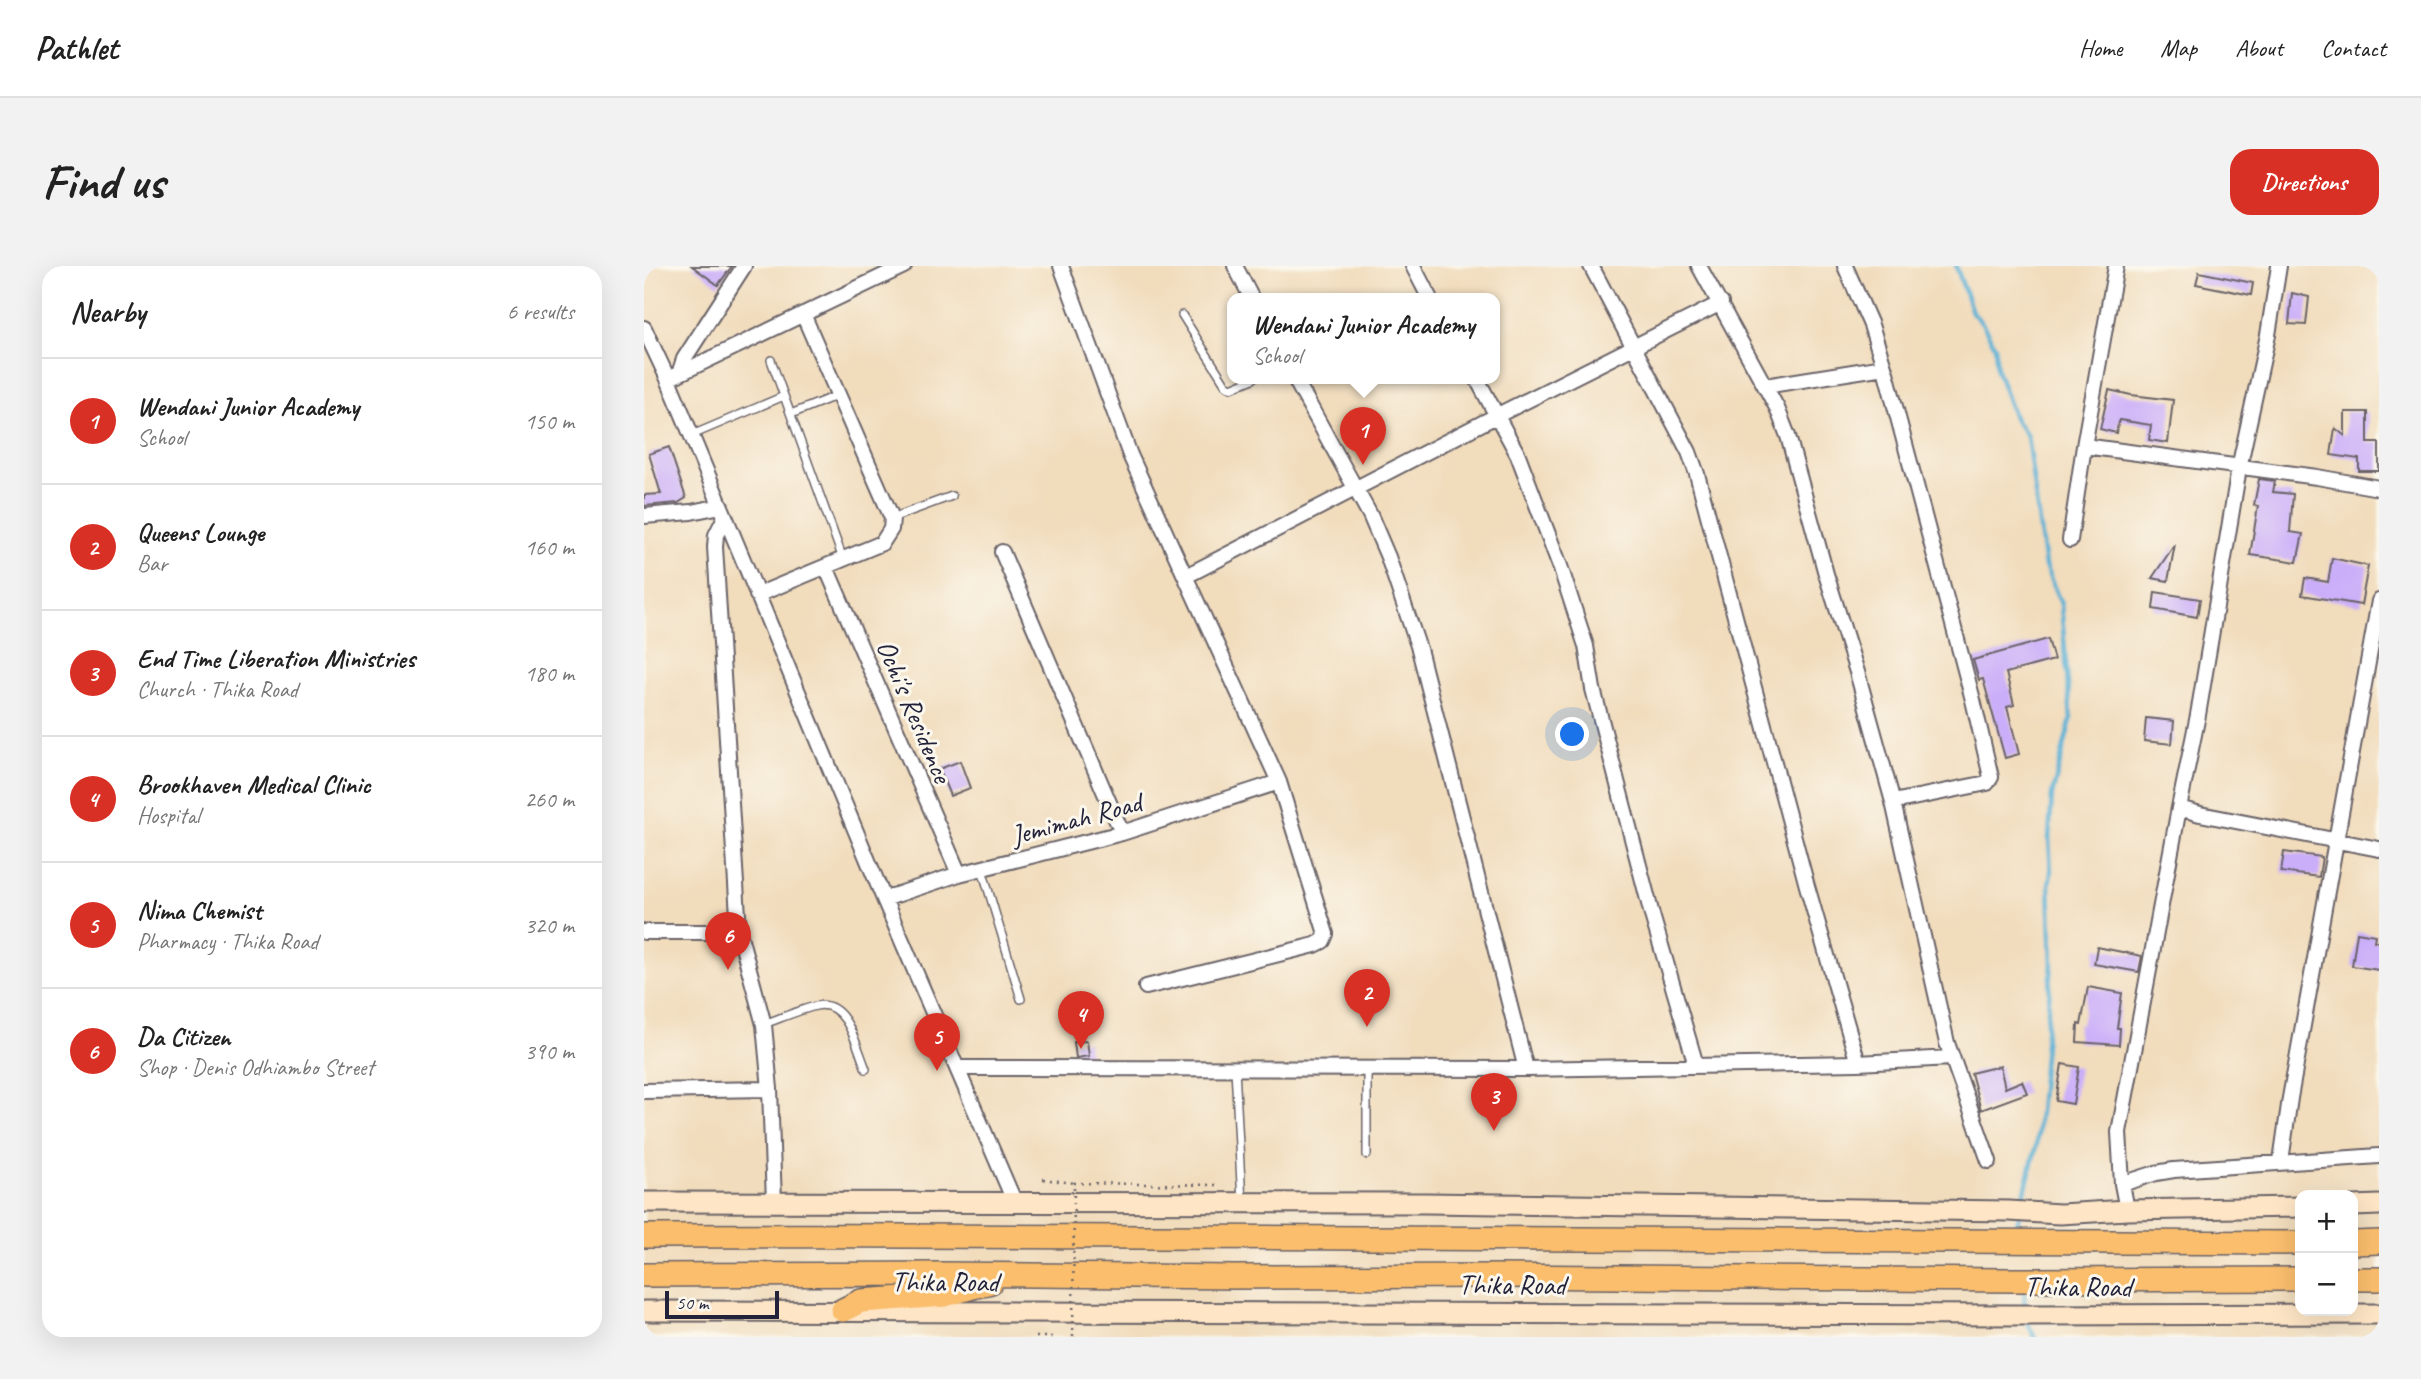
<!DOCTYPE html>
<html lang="en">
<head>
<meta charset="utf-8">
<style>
  :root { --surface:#fff; --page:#f2f2f2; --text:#222; --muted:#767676; --line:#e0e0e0; --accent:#d93025 }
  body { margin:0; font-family:Caveat,sans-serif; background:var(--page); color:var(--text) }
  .controls { position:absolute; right:21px; bottom:21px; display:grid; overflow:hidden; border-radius:14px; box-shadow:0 7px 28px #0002 }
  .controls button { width:63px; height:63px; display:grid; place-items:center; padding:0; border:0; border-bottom:2px solid var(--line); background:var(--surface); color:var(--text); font:35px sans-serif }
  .scale { position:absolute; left:21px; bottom:18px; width:114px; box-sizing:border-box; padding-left:7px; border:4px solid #22223b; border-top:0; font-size:19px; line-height:24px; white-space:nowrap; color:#22223b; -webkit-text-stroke:5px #fbf7ec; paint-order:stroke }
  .you { position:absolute; left:929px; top:469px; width:24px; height:24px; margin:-18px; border:5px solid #fff; border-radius:50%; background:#1a73e8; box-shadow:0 0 0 10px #1a73e833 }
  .badge { display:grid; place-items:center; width:46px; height:46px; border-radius:50%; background:var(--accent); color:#fff; font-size:23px; font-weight:700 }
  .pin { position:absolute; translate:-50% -58px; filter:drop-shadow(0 2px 4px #0008) }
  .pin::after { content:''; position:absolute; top:37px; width:24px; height:21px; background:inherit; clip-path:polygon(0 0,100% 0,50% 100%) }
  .popup { position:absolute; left:583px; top:27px; width:273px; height:91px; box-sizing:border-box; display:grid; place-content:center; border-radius:14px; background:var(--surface); filter:drop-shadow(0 2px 5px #0005); font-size:23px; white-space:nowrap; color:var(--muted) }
  .popup b { font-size:26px; color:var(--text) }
  .popup::after { content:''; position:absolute; left:50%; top:100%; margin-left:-14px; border:14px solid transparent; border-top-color:var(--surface) }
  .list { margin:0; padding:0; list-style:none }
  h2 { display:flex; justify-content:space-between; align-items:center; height:91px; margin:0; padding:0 28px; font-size:30px }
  h2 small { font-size:23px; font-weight:400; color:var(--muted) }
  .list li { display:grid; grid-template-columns:46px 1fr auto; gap:21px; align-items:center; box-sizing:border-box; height:126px; padding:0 28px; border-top:2px solid var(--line) }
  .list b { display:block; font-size:26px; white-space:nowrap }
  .list p { margin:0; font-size:23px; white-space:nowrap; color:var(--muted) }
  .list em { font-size:23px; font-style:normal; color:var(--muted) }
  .map { position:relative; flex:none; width:1735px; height:1071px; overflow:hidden; border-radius:21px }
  header { display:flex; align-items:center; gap:42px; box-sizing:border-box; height:98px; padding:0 35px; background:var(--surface); border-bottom:2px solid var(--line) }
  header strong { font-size:33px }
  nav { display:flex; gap:38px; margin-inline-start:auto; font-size:24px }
  .intro { display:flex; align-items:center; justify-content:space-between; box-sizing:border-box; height:168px; padding:0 42px }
  h1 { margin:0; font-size:49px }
  .button { padding:18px 32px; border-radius:21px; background:var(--accent); color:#fff; font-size:24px; font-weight:700 }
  main { display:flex; gap:42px; padding:0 42px }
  aside { flex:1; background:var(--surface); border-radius:21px; box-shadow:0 7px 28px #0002 }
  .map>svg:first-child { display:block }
</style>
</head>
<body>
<header>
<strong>Pathlet</strong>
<nav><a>Home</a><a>Map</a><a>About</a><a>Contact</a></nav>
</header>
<div class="intro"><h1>Find us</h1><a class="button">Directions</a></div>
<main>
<aside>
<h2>Nearby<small>6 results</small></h2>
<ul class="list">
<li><span class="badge">1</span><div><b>Wendani Junior Academy</b><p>School</p></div><em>150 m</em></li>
<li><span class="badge">2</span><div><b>Queens Lounge</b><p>Bar</p></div><em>160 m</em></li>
<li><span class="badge">3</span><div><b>End Time Liberation Ministries</b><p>Church · Thika Road</p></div><em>180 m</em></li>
<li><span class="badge">4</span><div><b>Brookhaven Medical Clinic</b><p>Hospital</p></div><em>260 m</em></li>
<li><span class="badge">5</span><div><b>Nima Chemist</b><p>Pharmacy · Thika Road</p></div><em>320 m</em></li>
<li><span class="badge">6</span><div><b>Da Citizen</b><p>Shop · Denis Odhiambo Street</p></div><em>390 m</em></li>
</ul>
</aside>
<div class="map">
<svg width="1735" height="1071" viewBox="0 0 1735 1071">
  <rect width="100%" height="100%" fill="#fbf7ec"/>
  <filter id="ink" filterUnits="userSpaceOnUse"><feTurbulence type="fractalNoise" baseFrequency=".0143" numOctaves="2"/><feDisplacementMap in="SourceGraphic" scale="14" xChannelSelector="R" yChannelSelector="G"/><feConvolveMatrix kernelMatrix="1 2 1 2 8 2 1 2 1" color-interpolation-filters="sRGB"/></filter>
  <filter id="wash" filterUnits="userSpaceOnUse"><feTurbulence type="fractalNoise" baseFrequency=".00686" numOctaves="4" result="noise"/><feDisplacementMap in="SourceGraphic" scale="28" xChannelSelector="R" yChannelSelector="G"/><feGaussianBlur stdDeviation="1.57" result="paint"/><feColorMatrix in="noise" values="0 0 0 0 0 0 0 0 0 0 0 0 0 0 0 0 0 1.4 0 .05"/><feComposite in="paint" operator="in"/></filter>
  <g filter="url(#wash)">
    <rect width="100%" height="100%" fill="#f1dcbc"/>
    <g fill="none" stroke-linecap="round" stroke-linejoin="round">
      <path stroke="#58b0d5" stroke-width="4.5" d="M1312,0L1328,46L1338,57L1351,80L1353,104L1371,154L1383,170L1401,300L1417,338L1427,453L1408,529L1405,572L1407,607L1405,619L1408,698L1392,880L1377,942
        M1371,966L1375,950
        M1380,1026L1381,1045
        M1383,1056L1391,1071"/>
    </g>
    <g id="blocks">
      <path fill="#caaef9" d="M48,0H88L74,19Z
        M1555,6L1609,17L1607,29L1552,18Z
        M1648,27L1665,31L1662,59L1645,58Z
        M1465,124L1487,129L1529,134L1524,177L1505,174L1507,159L1475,154L1472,167L1456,163Z
        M1701,146H1724V177H1735V205H1715V193L1687,189L1691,162L1701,170Z
        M25,181L42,232L34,237L0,240V229L17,228L5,188Z
        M1615,213L1631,215L1629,226L1649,228L1646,266L1659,268L1653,296L1606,289L1614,240L1610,239Z
        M1531,278L1524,315L1508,312Z
        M1688,292L1724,300L1717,339L1658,329L1661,312L1684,316Z
        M1511,326L1556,333L1553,351L1509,343Z
        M1404,373L1410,394L1362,407L1370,439L1363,441L1375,488L1361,492L1339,413L1335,414L1329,394Z
        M1502,452L1530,455L1528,478L1500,475Z
        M316,495L326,522L306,530L295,503Z
        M1640,586L1678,591L1675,611L1637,606Z
        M1713,666L1731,669L1730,675L1735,676V704L1708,700Z
        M1453,681L1498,690L1495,706L1450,698Z
        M1444,721L1478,727L1473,762H1476L1475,779L1433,776L1434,758L1437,759Z
        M443,775L445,790L432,792L430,776Z
        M1418,798L1435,801L1429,838L1412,835Z
        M1356,800L1361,822L1378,815L1383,827L1337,844L1327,807Z"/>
    </g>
  </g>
  <g filter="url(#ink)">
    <use href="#blocks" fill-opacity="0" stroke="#6a6368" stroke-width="2"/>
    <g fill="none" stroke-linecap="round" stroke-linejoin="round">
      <g stroke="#6a6368" stroke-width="10">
        <path id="service" d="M538,49L582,119L587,122L609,113
          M127,94L199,293
          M147,148L194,129
          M48,169L140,130
          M248,252L308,230
          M338,603L377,733
          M120,758C137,752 155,744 172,740C203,733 213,782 222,803
          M591,802L598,937
          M723,889V802"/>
      </g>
      <g stroke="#6a6368" stroke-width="18">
        <path id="minor" d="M417,0L486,189L635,516L682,668L679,675L671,679L502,721
          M591,0L608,33
          M769,0L786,33
          M947,0L1045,186L1053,208L1163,620L1214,797
          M1055,0L1133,142L1144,170L1182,308L1213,406L1249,536L1303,777L1345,895
          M1201,0L1227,59L1243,110L1329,434L1347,511L1343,517L1249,536
          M0,62L24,113L240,633L371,937
          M35,108L40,93L100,0
          M24,113L260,0
          M651,113L726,249L744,291L775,383L882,803
          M833,113L874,189L916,300L942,380L949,423L1008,649L1052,799
          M1121,120L1240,101
          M1440,180L1673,211L1735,222
          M0,250L47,246L77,240
          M81,251L72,269L71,281L95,666L120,759L126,823L130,937
          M1426,274L1440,180L1472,0
          M358,286L478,567
          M182,301L315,608
          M542,310L854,149L1077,37
          M113,329L238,277L247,263L248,252L159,48
          M1535,542L1556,548L1735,583
          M240,633L315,608L478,567L635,516
          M0,666H95
          M315,802L882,803L1214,797L1307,792
          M0,825L126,823
          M1637,895L1646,832L1735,335
          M1478,918L1512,907L1530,904L1735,890
          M1483,944L1478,918L1475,866L1535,542L1554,449L1595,202L1624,69L1635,0"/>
      </g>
      <g stroke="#6a6368" stroke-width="23">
        <path id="secondary" d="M0,936L782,937L1365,945L1416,948L1483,944L1656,941
          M1709,940L1735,939
          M0,1045L1377,1049L1735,1048"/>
      </g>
      <g stroke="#6a6368" stroke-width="26">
        <path id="trunk" d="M0,970C552,968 1104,975 1656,977
          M1709,977L1735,976
          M0,1009L298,1008L591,1011L853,1010L1366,1014L1656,1013
          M1709,1013H1735
          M199,1044L217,1035L301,1029L347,1016"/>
      </g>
      <path stroke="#6a6368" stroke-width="2.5" stroke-dasharray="2 5" stroke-linecap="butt" d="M399,913L430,917
        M392,1071H411"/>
      <use href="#service" stroke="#fff" stroke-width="7"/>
      <use href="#minor" stroke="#fff" stroke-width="14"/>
      <use href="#secondary" stroke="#fde5c5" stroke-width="19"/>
      <use href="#trunk" stroke="#fabe6d" stroke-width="23"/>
      <path stroke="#6a6368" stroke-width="2.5" stroke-dasharray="2 5" stroke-linecap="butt" d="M429,1071L430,917L573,919"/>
    </g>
  </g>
  <g text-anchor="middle" stroke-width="6" stroke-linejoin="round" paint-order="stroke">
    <g font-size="28" fill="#22223b" stroke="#fbf7ec">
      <text transform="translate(271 445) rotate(67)" y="10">Ochi's Residence</text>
      <text transform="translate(432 552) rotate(-15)" y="10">Jemimah Road</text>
      <text x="301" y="1025">Thika Road</text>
      <text x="868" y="1028">Thika Road</text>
      <text x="1434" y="1030">Thika Road</text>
    </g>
  </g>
</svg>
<div class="controls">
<button>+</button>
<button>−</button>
</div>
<div class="scale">50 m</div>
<div class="you"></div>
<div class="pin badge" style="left:719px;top:199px">1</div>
<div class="popup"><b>Wendani Junior Academy</b>School</div>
<div class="pin badge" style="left:723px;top:761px">2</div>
<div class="pin badge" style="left:850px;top:865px">3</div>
<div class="pin badge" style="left:437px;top:783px">4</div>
<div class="pin badge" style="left:293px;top:805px">5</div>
<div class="pin badge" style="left:84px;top:704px">6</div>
</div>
</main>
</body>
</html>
